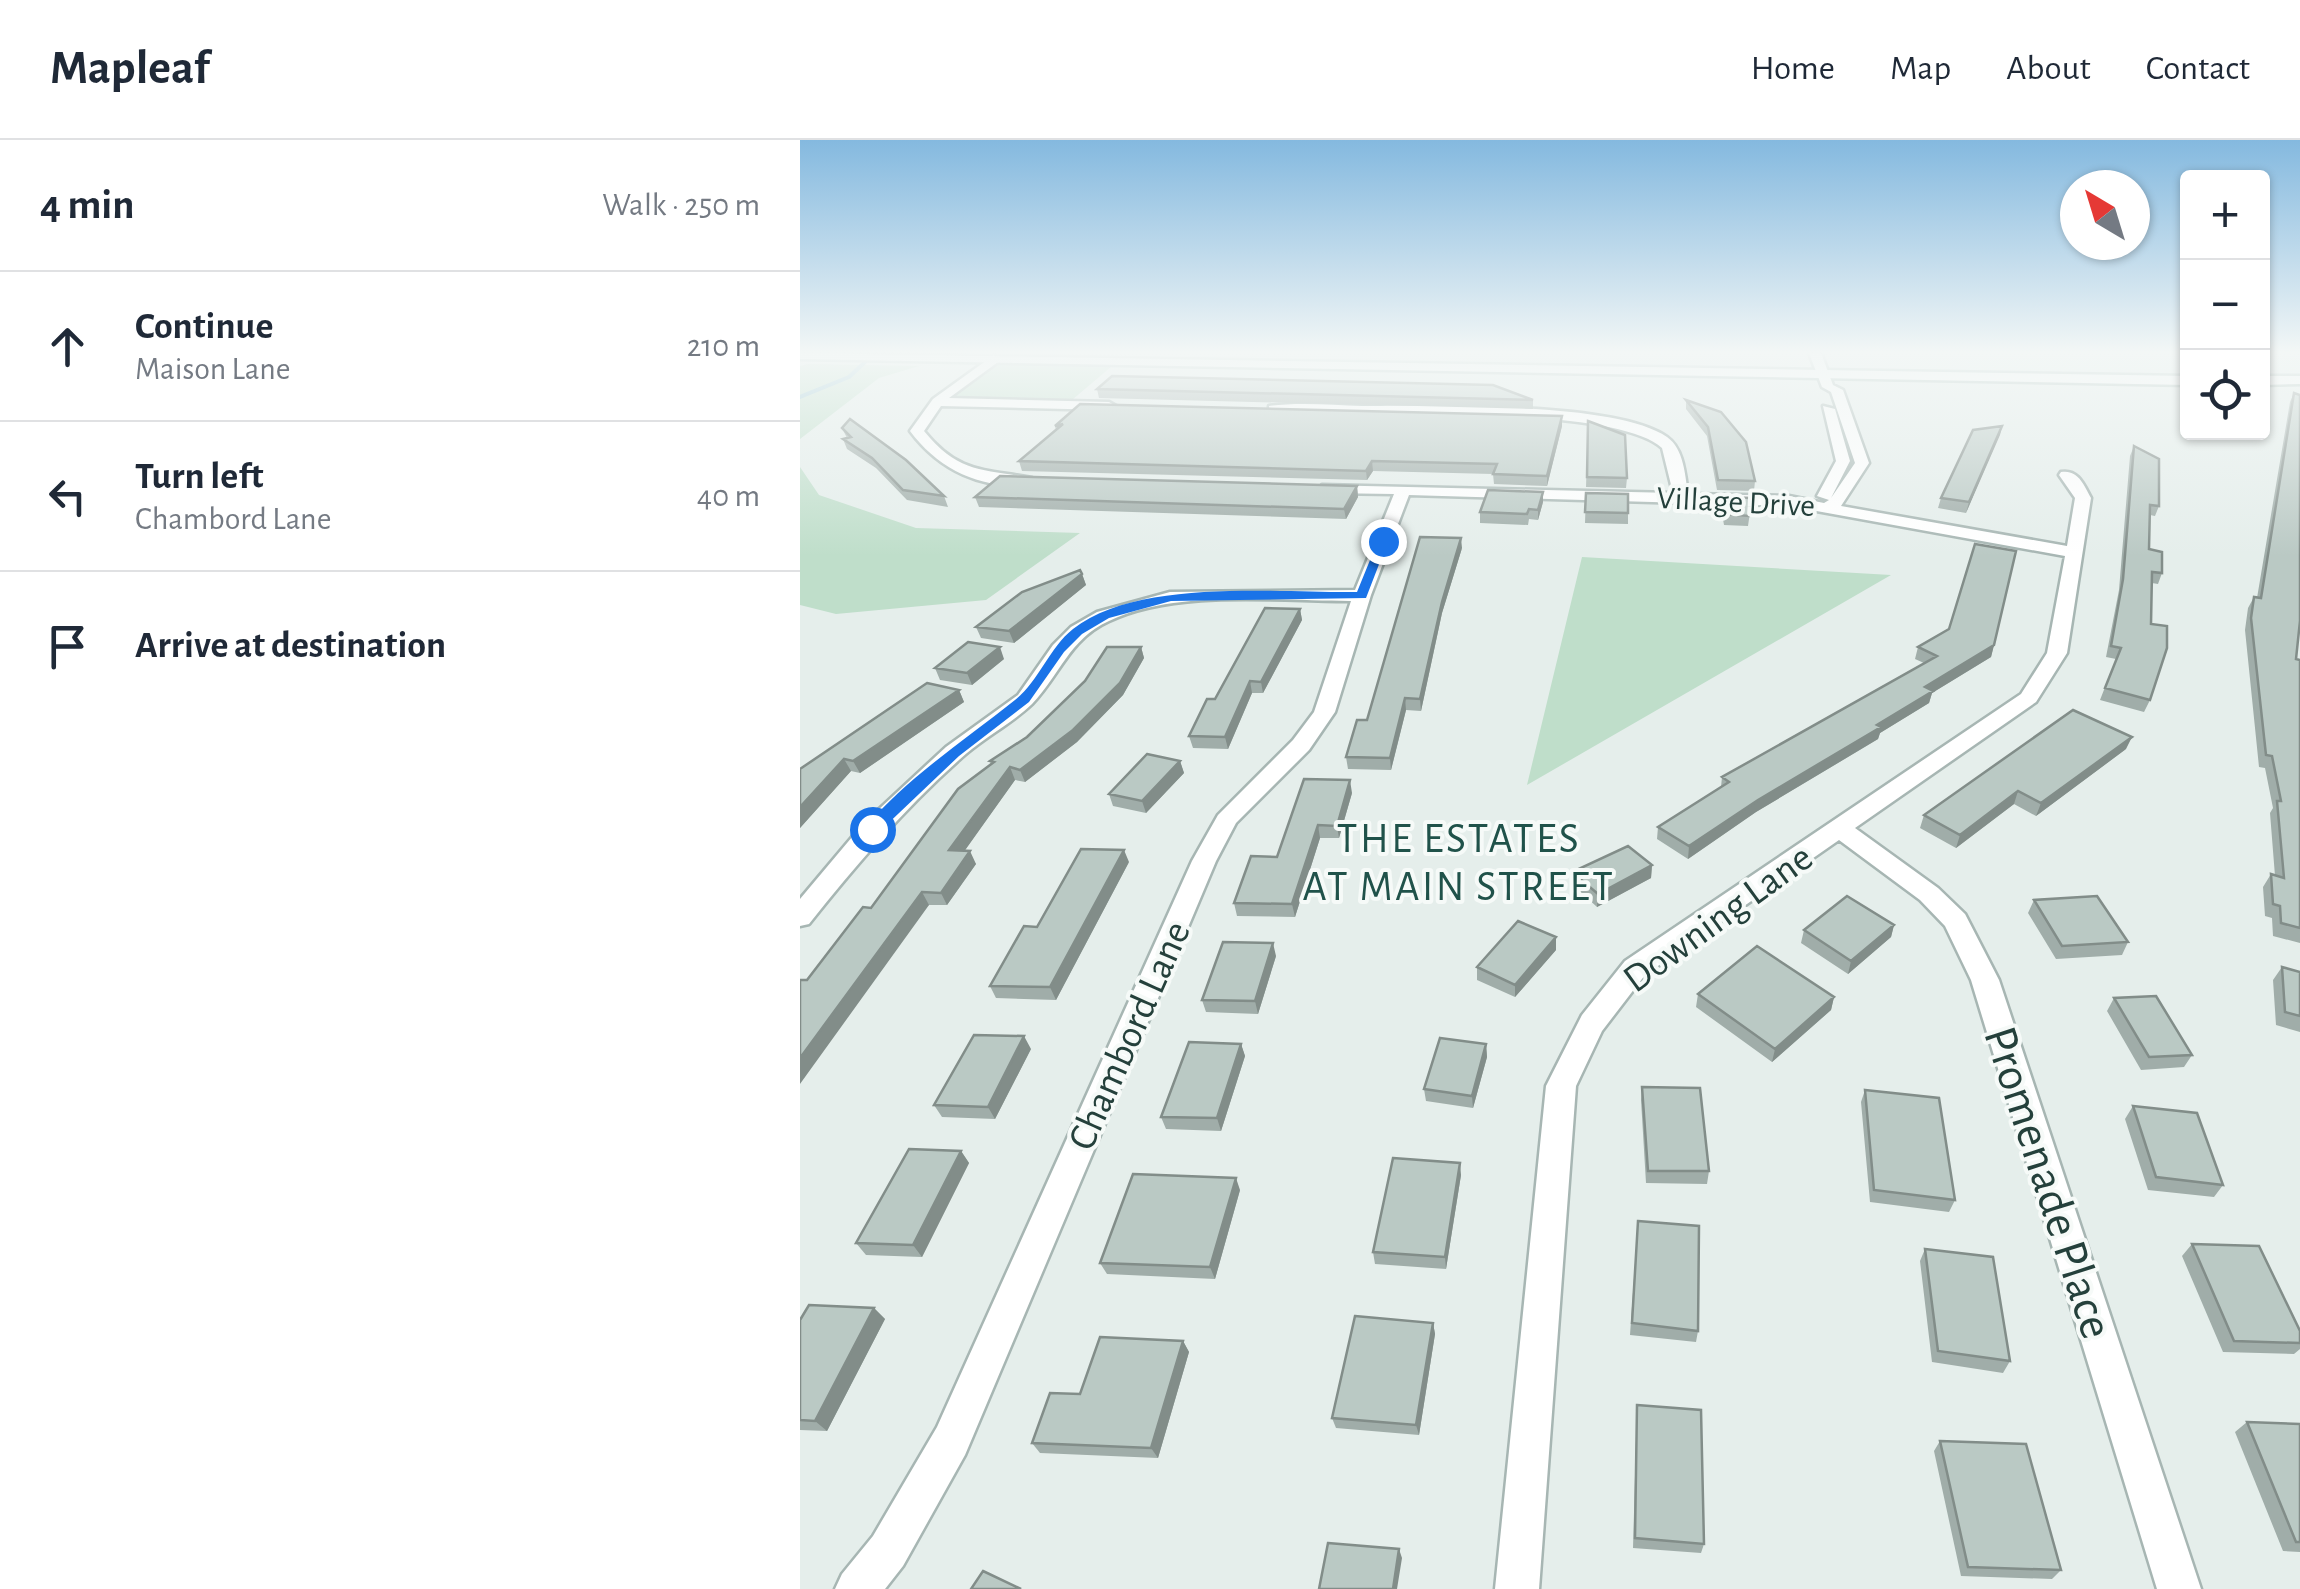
<!DOCTYPE html>
<html lang="en">
<head>
<meta charset="utf-8">
<style>
  :root { --surface:#fff; --page:#f2f2f3; --text:#1f2937; --muted:#747a83; --line:#e0e1e3 }
  body { margin:0; font-family:"Alegreya Sans",sans-serif; background:var(--page); color:var(--text) }
  .controls { position:absolute; right:30px; top:30px; display:grid; overflow:hidden; border-radius:10px; box-shadow:0 2px 8px #0004 }
  .controls button { width:90px; height:90px; display:grid; place-items:center; padding:0; border:0; border-bottom:2px solid var(--line); background:var(--surface); color:var(--text); font:50px sans-serif }
  .compass { position:absolute; left:1260px; top:30px; width:90px; height:90px; border-radius:50%; background:var(--surface); box-shadow:0 2px 8px #0004; rotate:322deg }
  .stop { position:absolute; width:30px; height:30px; margin:-22px; border:8px solid #1a73e8; border-radius:50%; background:#fff }
  .stop.end { background:#1a73e8; border-color:#fff; box-shadow:0 2px 10px #0008 }
  .list { margin:0; padding:0; list-style:none }
  h2 { display:flex; justify-content:space-between; align-items:center; height:130px; margin:0; padding:0 40px; font-size:42px }
  h2 small { font-size:32px; font-weight:400; color:var(--muted) }
  .list li { display:grid; grid-template-columns:65px 1fr auto; gap:30px; align-items:center; box-sizing:border-box; height:150px; padding:0 40px; border-top:2px solid var(--line) }
  .list b { display:block; font-size:38px; white-space:nowrap }
  .list p { margin:0; font-size:32px; white-space:nowrap; color:var(--muted) }
  .list em { font-size:32px; font-style:normal; color:var(--muted) }
  .icon { flex:none; width:55px; height:55px; fill:none; stroke:currentColor; stroke-width:2; stroke-linecap:round; stroke-linejoin:round }
  .map { position:relative; flex:none; width:1500px; height:1449px; overflow:hidden }
  header { display:flex; align-items:center; gap:60px; box-sizing:border-box; height:140px; padding:0 50px; background:var(--surface); border-bottom:2px solid var(--line) }
  header strong { font-size:48px }
  nav { display:flex; gap:55px; margin-inline-start:auto; font-size:35px }
  main { display:flex }
  aside { flex:1; background:var(--surface) }
  .map>svg:first-child { display:block }
</style>
</head>
<body>
<header>
<strong>Mapleaf</strong>
<nav><a>Home</a><a>Map</a><a>About</a><a>Contact</a></nav>
</header>
<main>
<aside>
<h2>4 min<small>Walk · 250 m</small></h2>
<ul class="list">
<li><svg class="icon" aria-label="ahead" viewBox="0 0 24 24"><path d="M12 20V5M6 11l6-6 6 6"/></svg><div><b>Continue</b><p>Maison Lane</p></div><em>210 m</em></li>
<li><svg class="icon" aria-label="left" viewBox="0 0 24 24"><path d="M17 20v-9H6M10 6l-5 5 5 5"/></svg><div><b>Turn left</b><p>Chambord Lane</p></div><em>40 m</em></li>
<li><svg class="icon" aria-label="arrive" viewBox="0 0 24 24"><path d="M6 21V4h12l-3 4 3 4H6"/></svg><div><b>Arrive at destination</b></div></li>
</ul>
</aside>
<div class="map">
<svg width="1500" height="1449" viewBox="0 0 1500 1449">
  <rect width="100%" height="100%" fill="#e5eeeb"/>
  <path fill="#bfdeca" d="M194,219L318,221L266,265L139,262Z
    M8,224L119,226L79,238L0,299V226Z
    M0,327L19,355L116,388L280,393L186,460L36,474L0,465Z
    M782,417L1091,435L727,645Z"/>
  <g fill="none" stroke-linecap="round" stroke-linejoin="round">
    <path stroke="#8fc1d1" stroke-width="4" d="M0,257L49,237L65,222"/>
    <g stroke="#a7b6b3" stroke-width="5">
      <path id="street" d="M1009,213H1021L1033,245L1043,250L1069,323L1041,366L1267,406L1275,358L1259,335L1261,332C1278,329 1284,345 1291,358L1267,513L1236,562L1055,688L1138,748L1165,774L1199,840L1401,1449H1357L1171,840L1145,786L1120,760L1039,700L845,835L802,891L776,946L739,1449H695L746,946L782,875L825,821L1221,554L1247,513L1265,416L989,366L609,355L571,455L535,572L509,610L436,683L416,721L165,1315L103,1426L85,1449H35L42,1434L73,1396L137,1287L392,721L418,675L493,600L514,572L551,461C477,461 376,449 309,481C269,499 260,535 232,564C210,585 181,599 159,620C103,670 56,725 9,784L0,786V759L63,684L146,607L218,555L253,505L271,487L297,472L370,452L555,450L594,354L527,353L522,351V345L873,353L862,308C815,264 547,274 474,273L469,272V266C499,262 532,265 562,266C628,266 816,261 867,297C884,309 885,335 888,354L989,356L1024,363L1029,360L1017,356L1036,321L1023,266L1035,269L1050,321L1031,358L1055,323L1031,252L1022,247Z
        M194,215L198,222L149,258L309,262L316,266L309,270L141,266L124,291C159,334 183,329 232,338V344C183,351 139,330 110,291L133,259Z"/>
    </g>
    <g stroke="#a3b9b4" stroke-width="5">
      <path id="secondary" d="M0,213L1388,236V245L0,219Z
        M1462,236H1500V244L1462,245Z"/>
    </g>
    <use href="#street" fill="#fff" fill-rule="evenodd"/>
    <use href="#secondary" fill="#fff" fill-rule="evenodd"/>
  </g>
  <path fill="#a0ada9" d="M297,249L733,260V269L299,258Z
    M1494,253L1496,519L1500,520V803L1473,796L1472,778L1465,776L1463,747L1471,734L1475,736L1470,673L1473,668L1465,628L1459,627L1445,490L1448,468L1454,457L1457,458L1490,262Z
    M886,260L955,341L954,351L917,350L907,296L886,269Z
    M762,276V286L747,346L694,344L693,334L573,331L567,340L222,331L219,321L256,290L255,286Z
    M788,281L827,338L826,348L786,347Z
    M1202,286L1166,373L1138,368L1141,358Z
    M42,288L144,356L148,367L107,360L76,328L47,309L43,299L47,298Z
    M1334,306L1359,366L1355,376L1350,375L1349,409L1362,433L1358,444L1352,443L1350,560L1344,572L1300,560L1316,519L1306,517L1319,450L1330,316Z
    M557,346L558,357L546,379L179,367L175,357Z
    M786,353L828,373V384L785,383Z
    M922,357L952,358L948,386L924,385L921,368Z
    M743,362L738,380L729,379L728,385L680,383V372Z
    M662,408L642,473L621,571L606,570L591,630L548,629L546,617Z
    M282,434L286,445L214,503L181,498L176,487Z
    M500,469L502,480L463,553H452L428,609L393,608L389,596L415,559Z
    M1194,505L1191,517L1132,553L1129,563L1080,593L1078,599L956,672L888,719L857,699L858,687L921,647L922,637L1124,523L1115,519L1118,507Z
    M341,507L344,518L323,555L277,602L225,642L215,640L164,711L176,724L147,765H129L7,840L71,768L191,624L190,621L227,597Z
    M204,519L172,545L140,540L135,528Z
    M159,550L164,562L60,633L51,631L0,688V629Z
    M1326,609L1236,676L1214,664L1156,708L1120,688L1124,675Z
    M380,621L384,633L346,673L313,666L309,654Z
    M552,653L539,698H520L495,777L437,776L434,763L477,717Z
    M329,722L256,860L196,858L190,846Z
    M852,725L851,738L797,767L772,744V732Z
    M1234,760L1328,802L1322,815L1256,819L1228,773Z
    M1094,785L1091,797L1048,834L1001,803L1004,790Z
    M756,810L715,857L677,840V827Z
    M476,816L458,874L406,872L402,860Z
    M1482,827L1500,832V892L1476,885L1473,840Z
    M898,854L1034,857L1031,870L972,922L896,867Z
    M1314,858L1392,915L1384,927L1341,930L1307,871Z
    M441,904L445,916L421,991L366,989L361,977Z
    M686,904L687,917L673,968L626,961L624,949Z
    M231,909L195,979L142,977L134,965Z
    M842,947L909,1031L907,1044L846,1043L841,960Z
    M1065,950L1155,1060L1149,1072L1070,1062L1061,962Z
    M1333,966L1423,1045L1414,1057L1348,1050L1325,979Z
    M161,1011L169,1023L122,1117L66,1115L56,1103Z
    M661,1035L646,1129L575,1124L573,1112Z
    M440,1050L415,1139L307,1134L300,1123Z
    M838,1081L898,1191L896,1202L830,1195Z
    M1392,1104L1500,1191V1209L1494,1214L1423,1212L1382,1116Z
    M1125,1109L1210,1221L1203,1233L1132,1222L1120,1121Z
    M74,1168L85,1179L27,1291L0,1290V1180Z
    M633,1183L635,1194L619,1295L536,1288L532,1278Z
    M383,1201L389,1212L358,1318L240,1313L232,1303Z
    M837,1265L904,1404L901,1413L833,1408Z
    M1447,1282L1500,1284V1412L1483,1411L1435,1292Z
    M1140,1301L1261,1430L1252,1439L1161,1436L1134,1311Z"/>
  <path fill="#828d89" d="M762,276V286L747,346V336Z
    M1202,286L1200,295L1166,373L1169,362Z
    M572,321L573,331L567,340L566,331Z
    M557,346L558,357L546,379L544,369Z
    M743,352V362L738,380V370Z
    M661,398L662,408L642,473L621,571L620,559L642,462Z
    M282,434L286,445L214,503L209,491Z
    M500,469L502,480L463,553L461,542Z
    M1194,505L1191,517L1132,553L1129,563L1080,593L1078,599L956,672L888,719L889,706L958,660L1077,585L1125,547Z
    M200,507L204,519L172,545L167,533Z
    M341,507L344,518L323,555L277,602L225,642L220,630Z
    M450,541L452,553L428,609L425,597Z
    M159,550L164,562L60,633L53,621Z
    M605,558L606,570L591,630L590,618Z
    M1332,597L1326,609L1236,676L1241,663Z
    M44,619L51,631L0,688V667Z
    M380,621L384,633L346,673L342,661Z
    M210,627L215,640L156,723L149,710Z
    M550,640L552,653L539,698L537,686Z
    M1218,651L1214,664L1156,708L1160,695Z
    M518,685L520,698L495,777L492,764Z
    M324,710L329,722L256,860L250,847Z
    M170,711L176,724L147,765L141,753Z
    M852,725L851,738L797,767L798,754Z
    M122,752L129,765L0,944V918Z
    M1094,785L1091,797L1048,834L1051,821Z
    M756,797V810L715,857V845Z
    M473,803L476,816L458,874L455,861Z
    M1034,857L1031,870L972,922L975,909Z
    M224,896L231,909L195,979L188,967Z
    M441,904L445,916L421,991L417,978Z
    M686,904L687,917L673,968L672,956Z
    M161,1011L169,1023L122,1117L113,1105Z
    M660,1023L661,1035L646,1129L645,1117Z
    M436,1038L440,1050L415,1139L410,1127Z
    M74,1168L85,1179L27,1291L15,1281Z
    M633,1183L635,1194L619,1295L616,1285Z
    M383,1201L389,1212L358,1318L351,1308Z
    M599,1409L602,1418L597,1449H593Z"/>
  <path fill="#bac9c4" stroke="#828d89" stroke-width="2.5" d="M312,236L693,245L733,260L297,249Z
    M1494,253L1500,255V481L1496,519L1500,520V788L1481,783L1480,766L1473,764L1471,734L1484,738L1477,661H1481L1472,616L1466,615L1451,478L1454,457L1461,458Z
    M886,260L921,272L946,302L955,341L918,340L908,287Z
    M280,264L762,276L747,336L693,334L697,324L572,321L566,331L219,321L263,284L255,286Z
    M50,279L106,320L144,356L103,350L72,318L43,299L51,297L42,288Z
    M788,281L825,295L827,338L787,337Z
    M1202,286L1169,362L1141,358L1173,290Z
    M1334,306L1359,319V366L1350,365L1349,409L1362,412V433L1352,432L1351,484L1367,486V508L1350,560L1305,548L1321,508L1311,506L1323,439Z
    M200,336L557,346L544,369L175,357Z
    M688,350L743,352L738,370L729,369L727,374L680,372Z
    M786,353L828,354V373L785,372Z
    M922,357L952,358L949,376L925,374Z
    M620,397L661,398L642,462L620,559L605,558L590,618L546,617L557,580H567Z
    M1175,404L1216,411L1194,505L1125,547L1133,551L1077,585L1081,587L958,660L889,706L858,687L929,642L922,637L1137,516L1118,507L1149,489Z
    M280,430L282,434L209,491L176,487L222,452Z
    M465,468L500,469L461,542L450,541L425,597L389,596L407,559H415Z
    M168,502L200,507L167,533L135,528Z
    M307,507H341L320,543L273,590L220,630L210,627L149,710L170,711L141,753L122,752L0,918V840H7L63,767L71,768L158,649L194,622L190,621L227,597L285,541Z
    M127,543L159,550L53,621L44,619L0,667V629Z
    M1273,570L1332,597L1241,663L1218,651L1160,695L1124,675Z
    M347,614L380,621L342,661L309,654Z
    M504,639L550,640L537,686L518,685L492,764L434,763L451,716L477,717Z
    M828,706L852,725L798,754L772,732Z
    M281,709L324,710L250,847L190,846L224,786L237,787Z
    M1047,756L1094,785L1051,821L1004,790Z
    M1297,756L1328,802L1262,806L1234,760Z
    M718,781L756,797L715,845L677,827Z
    M423,802L473,803L455,861L402,860Z
    M957,806L1034,857L975,909L898,854Z
    M1482,827L1500,832V876L1485,872Z
    M1356,856L1392,915L1349,917L1314,858Z
    M174,895L224,896L188,967L134,965Z
    M640,898L686,904L672,956L624,949Z
    M389,902L441,904L417,978L361,977Z
    M842,947L900,948L909,1031H848Z
    M1065,950L1139,958L1155,1060L1074,1050Z
    M1333,966L1397,973L1423,1045L1356,1037Z
    M109,1009L161,1011L113,1105L56,1103Z
    M593,1018L660,1023L645,1117L573,1112Z
    M333,1034L436,1038L410,1127L300,1123Z
    M838,1081L899,1086L898,1191L832,1183Z
    M1392,1104L1459,1106L1500,1191V1203L1434,1201Z
    M1125,1109L1193,1117L1210,1221L1138,1211Z
    M9,1165L74,1168L15,1281L0,1280V1180Z
    M555,1176L633,1183L616,1285L532,1278Z
    M300,1197L383,1201L351,1308L232,1303L250,1253L280,1254Z
    M837,1265L901,1270L904,1404L835,1398Z
    M1447,1282L1500,1284V1402H1496Z
    M1140,1301L1226,1304L1261,1430L1168,1427Z
    M528,1403L599,1409L593,1449H519Z
    M183,1431L221,1449H171Z"/>
  <linearGradient id="sky" x2="0" y2="1"><stop stop-color="#84b9df"/><stop offset="0.51" stop-color="#f3f7f6"/><stop offset="1" stop-color="#f3f7f6" stop-opacity="0"/></linearGradient>
  <rect width="1500" height="416" fill="url(#sky)"/>
  <path fill="#1a73e8" d="M579,398L588,401L566,458L371,461L309,478L282,494L264,512L229,562L159,616L78,693L64,689C106,638 164,601 215,560C239,541 249,508 273,489C338,438 477,453 557,452Z"/>
  <g text-anchor="middle" stroke-width="8" stroke-linejoin="round" paint-order="stroke">
    <g font-size="32" fill="#24403b" stroke="#f6faf8">
      <text transform="translate(936 361) rotate(3)" y="11">Village Drive</text>
    </g>
    <g font-size="40" fill="#24403b" stroke="#f6faf8">
      <text transform="translate(917 777) rotate(-36)" y="14">Downing Lane</text>
      <text transform="translate(328 895) rotate(-66)" y="14">Chambord Lane</text>
    </g>
    <g font-size="42" letter-spacing="2.5" fill="#20524a" stroke="#f6faf8">
      <text x="659" y="712">THE ESTATES<tspan x="659" dy="48">AT MAIN STREET</tspan></text>
    </g>
    <g font-size="48" fill="#24403b" stroke="#f6faf8">
      <text transform="translate(1250 1042) rotate(72)" y="17">Promenade Place</text>
    </g>
  </g>
</svg>
<div class="controls">
<button>+</button>
<button>−</button>
<button><svg class="icon" aria-label="locate" viewBox="0 0 24 24"><circle cx="12" cy="12" r="6"/><path d="M12 2v4M12 18v4M2 12h4M18 12h4"/></svg></button>
</div>
<svg class="compass" viewBox="-18 -18 36 36"><path d="M0-13l5 13h-10z" fill="#e53935"/><path d="M0 13l5-13h-10z" fill="#747a83"/></svg>
<div class="stop" style="left:72px;top:689px"></div>
<div class="stop end" style="left:583px;top:401px"></div>
</div>
</main>
</body>
</html>
